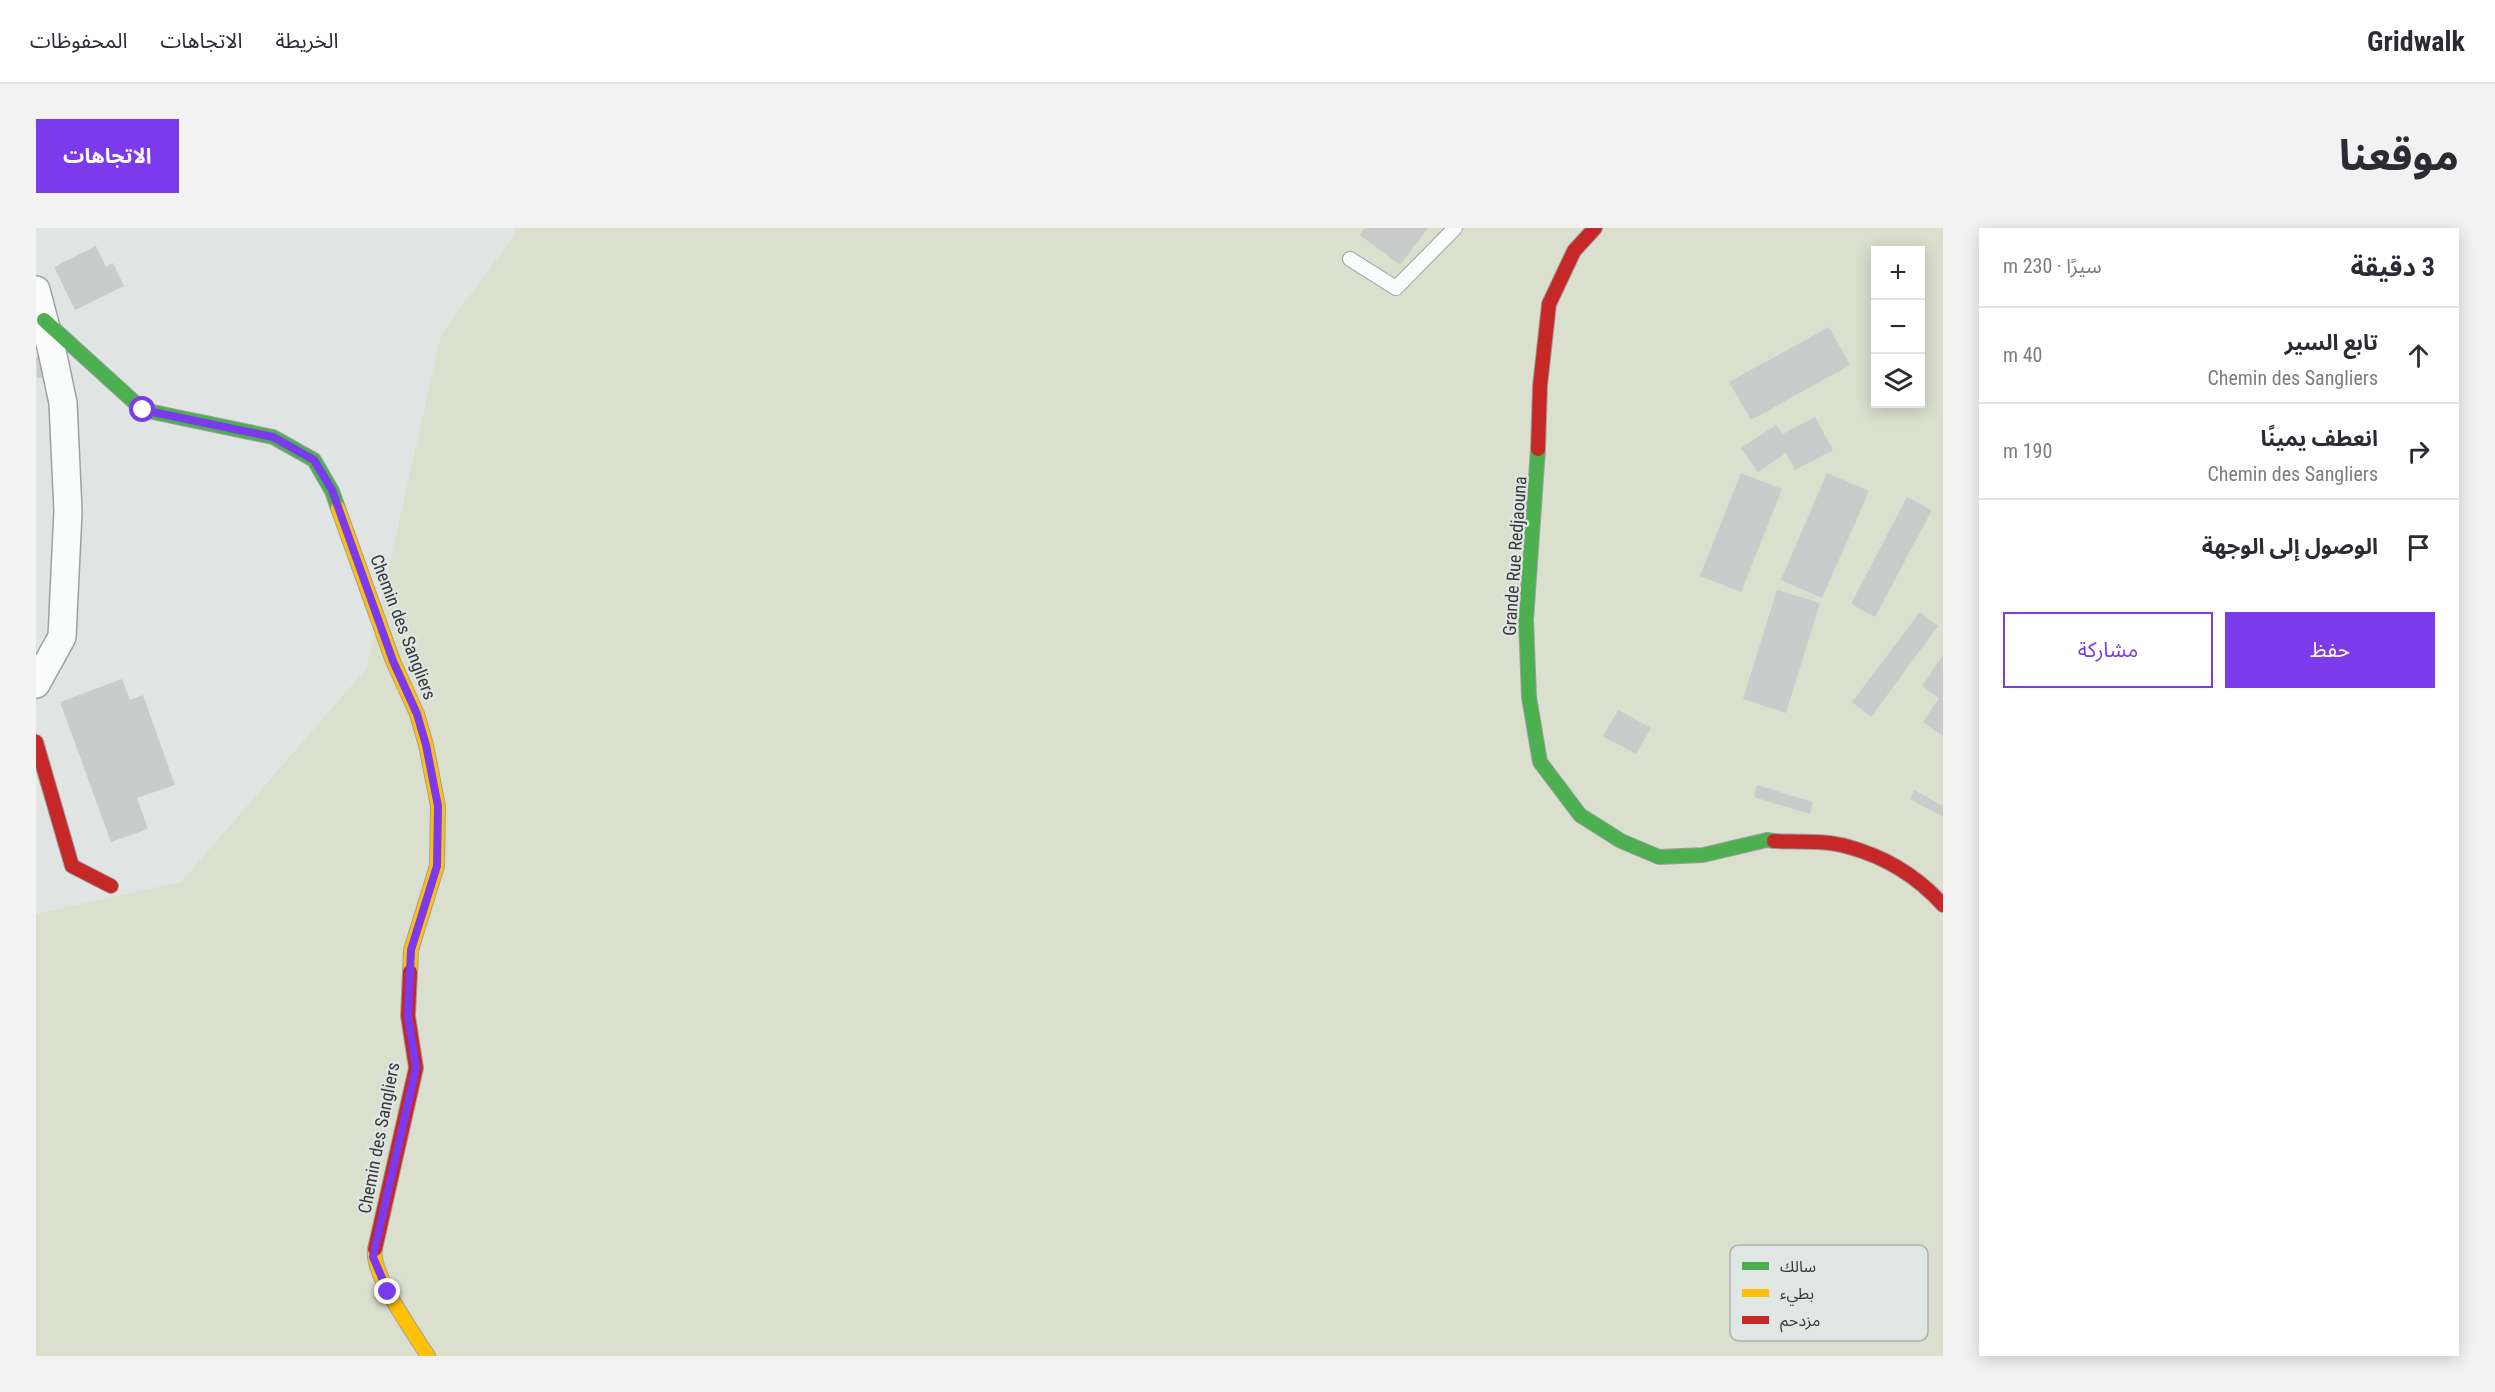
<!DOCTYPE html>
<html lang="ar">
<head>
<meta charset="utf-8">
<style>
  :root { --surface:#fff; --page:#f2f2f3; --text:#2b2b33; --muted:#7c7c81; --line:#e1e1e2; --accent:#7c3aed }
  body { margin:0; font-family:"Roboto Condensed","Noto Sans Arabic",sans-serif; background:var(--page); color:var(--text); direction:rtl }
  .controls { position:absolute; right:18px; top:18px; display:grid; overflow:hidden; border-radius:0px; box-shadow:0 3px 15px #0003 }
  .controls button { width:54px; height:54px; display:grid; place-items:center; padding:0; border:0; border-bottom:2px solid var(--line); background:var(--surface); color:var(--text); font:30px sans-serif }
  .stop { position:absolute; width:18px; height:18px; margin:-14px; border:4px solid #7c3aed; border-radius:50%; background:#fff }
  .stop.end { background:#7c3aed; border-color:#fff; box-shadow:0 2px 6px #0008 }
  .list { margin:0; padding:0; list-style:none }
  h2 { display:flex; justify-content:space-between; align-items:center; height:78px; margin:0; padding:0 24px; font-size:26px }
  h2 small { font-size:20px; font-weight:400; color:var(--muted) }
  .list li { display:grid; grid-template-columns:39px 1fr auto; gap:18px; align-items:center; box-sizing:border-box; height:96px; padding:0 24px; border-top:2px solid var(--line) }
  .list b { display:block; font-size:22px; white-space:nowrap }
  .list p { margin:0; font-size:20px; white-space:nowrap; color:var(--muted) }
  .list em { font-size:20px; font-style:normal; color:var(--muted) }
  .actions { display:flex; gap:12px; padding:18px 24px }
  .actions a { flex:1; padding:14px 0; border:2px solid var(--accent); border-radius:0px; text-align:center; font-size:21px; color:var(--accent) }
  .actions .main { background:var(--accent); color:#fff }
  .icon { flex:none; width:33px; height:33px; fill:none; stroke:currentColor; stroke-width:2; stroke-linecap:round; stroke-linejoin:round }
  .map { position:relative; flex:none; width:1907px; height:1128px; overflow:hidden; direction:ltr; border-radius:0px }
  header { display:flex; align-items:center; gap:36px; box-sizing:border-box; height:84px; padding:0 30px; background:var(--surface); border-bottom:2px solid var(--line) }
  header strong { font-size:28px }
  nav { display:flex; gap:33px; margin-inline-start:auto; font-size:21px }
  .intro { display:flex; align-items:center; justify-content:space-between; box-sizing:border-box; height:144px; padding:0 36px }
  h1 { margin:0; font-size:42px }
  .button { padding:15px 27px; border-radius:0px; background:var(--accent); color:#fff; font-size:21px; font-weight:700 }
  main { display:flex; gap:36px; padding:0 36px }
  aside { flex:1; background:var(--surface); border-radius:0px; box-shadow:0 3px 15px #0003 }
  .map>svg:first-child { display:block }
</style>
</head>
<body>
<header>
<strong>Gridwalk</strong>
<nav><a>الخريطة</a><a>الاتجاهات</a><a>المحفوظات</a></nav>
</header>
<div class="intro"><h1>موقعنا</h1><a class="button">الاتجاهات</a></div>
<main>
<aside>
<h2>3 دقيقة<small>سيرًا · 230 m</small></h2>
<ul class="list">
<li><svg class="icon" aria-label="ahead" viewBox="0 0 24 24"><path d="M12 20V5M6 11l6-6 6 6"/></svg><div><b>تابع السير</b><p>Chemin des Sangliers</p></div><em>40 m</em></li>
<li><svg class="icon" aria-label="right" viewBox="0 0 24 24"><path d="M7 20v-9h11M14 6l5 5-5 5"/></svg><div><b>انعطف يمينًا</b><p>Chemin des Sangliers</p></div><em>190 m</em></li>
<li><svg class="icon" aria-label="arrive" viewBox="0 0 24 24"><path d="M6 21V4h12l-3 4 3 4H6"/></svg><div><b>الوصول إلى الوجهة</b></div></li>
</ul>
<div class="actions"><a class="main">حفظ</a><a>مشاركة</a></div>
</aside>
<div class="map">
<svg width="1907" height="1128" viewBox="0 0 1907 1128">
  <rect width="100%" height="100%" fill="#e0e5e3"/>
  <path fill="#dadfce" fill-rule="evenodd" d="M478,0H1907V1128H0V686L145,654L330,441L405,107L479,6ZM1840,22H1884V176H1840Z"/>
  <path fill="#c9ccca" d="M1329,0H1392L1364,37L1324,7Z
    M60,18L70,39L77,35L88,58L39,82L18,39Z
    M1793,99L1814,137L1715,192L1693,154Z
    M15,126L19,147L1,150L0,129Z
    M1779,189L1797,222L1759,242L1750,225L1722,244L1705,220L1740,197L1747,206Z
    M1705,245L1746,261L1705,364L1664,348Z
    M1791,245L1833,263L1786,370L1745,352Z
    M1871,269L1896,282L1839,389L1815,376Z
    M1741,362L1784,375L1750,485L1707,471Z
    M1884,384L1902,398L1835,489L1816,474Z
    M1907,427V508L1887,494L1903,470L1886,458Z
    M86,451L94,472L107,467L139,557L101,570L112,601L75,614L24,474Z
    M1582,482L1615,500L1600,526L1567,508Z
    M1721,557L1777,574L1774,586L1718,569Z
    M1878,562L1907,578V589L1874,571Z"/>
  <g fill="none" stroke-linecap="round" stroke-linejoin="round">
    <g stroke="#9ea1a0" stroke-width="16">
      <path id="lane" d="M1314,31L1360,60L1419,0"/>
    </g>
    <g stroke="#9ea1a0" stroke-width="30">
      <path id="street" d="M0,62L16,123L27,175L32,283L26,409L0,456"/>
    </g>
    <g stroke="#9ea1a0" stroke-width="16">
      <path id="fast" d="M8,92L107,182L237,209L278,232L296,263L302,280
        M1502,221L1490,392L1493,469L1504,534L1544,587L1585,613L1623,629L1667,627L1731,612L1738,613"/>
    </g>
    <g stroke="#9ea1a0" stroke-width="16">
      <path id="slow" d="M302,280L357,433L381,486L390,517L402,578L401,638L375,722L374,744
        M339,1021C334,1044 378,1106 392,1128"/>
    </g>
    <g stroke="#9ea1a0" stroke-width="16">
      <path id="jam" d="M1502,221L1504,158L1513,76L1538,23L1559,0
        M0,514L36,638L75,658
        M1738,613C1762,614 1790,612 1813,619C1849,629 1882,649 1907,677
        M339,1021L380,840L372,788L374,744"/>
    </g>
    <use href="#lane" stroke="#fafbfb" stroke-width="14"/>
    <use href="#street" stroke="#fafbfb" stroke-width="27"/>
    <use href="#fast" stroke="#4caf50" stroke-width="14"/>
    <use href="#slow" stroke="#ffc107" stroke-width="14"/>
    <use href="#jam" stroke="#c62828" stroke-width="14"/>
  </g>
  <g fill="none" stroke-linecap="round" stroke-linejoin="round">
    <path stroke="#7c3aed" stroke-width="8" d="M107,182L237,209L278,232L296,262L357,433L381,486L390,517L402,578L401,638L375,722L372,788L380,840L337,1029L352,1064"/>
  </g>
  <g text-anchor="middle" stroke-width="4.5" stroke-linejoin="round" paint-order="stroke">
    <g font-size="18" fill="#373a39" stroke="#dfe6e4">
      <text transform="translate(1479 328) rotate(-86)" y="6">Grande Rue Redjaouna</text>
      <text transform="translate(367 399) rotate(69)" y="6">Chemin des Sangliers</text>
      <text transform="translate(343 910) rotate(-79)" y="6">Chemin des Sangliers</text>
    </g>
  </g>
  <rect x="1694" y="1017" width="198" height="96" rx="9" fill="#dfe6e4" stroke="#adb2b1" stroke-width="1.5"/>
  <rect x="1706" y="1034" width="27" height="8" fill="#4caf50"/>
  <rect x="1706" y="1061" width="27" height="8" fill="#ffc107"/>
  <rect x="1706" y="1088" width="27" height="8" fill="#c62828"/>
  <g font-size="16" fill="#373a39">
    <text x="1744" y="1044">سالك</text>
    <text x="1744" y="1071">بطيء</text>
    <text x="1744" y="1098">مزدحم</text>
  </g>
</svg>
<div class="controls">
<button>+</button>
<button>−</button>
<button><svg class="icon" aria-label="layers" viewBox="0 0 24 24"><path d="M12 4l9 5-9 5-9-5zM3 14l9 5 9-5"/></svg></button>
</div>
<div class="stop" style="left:107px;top:182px"></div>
<div class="stop end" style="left:352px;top:1064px"></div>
</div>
</main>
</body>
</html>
